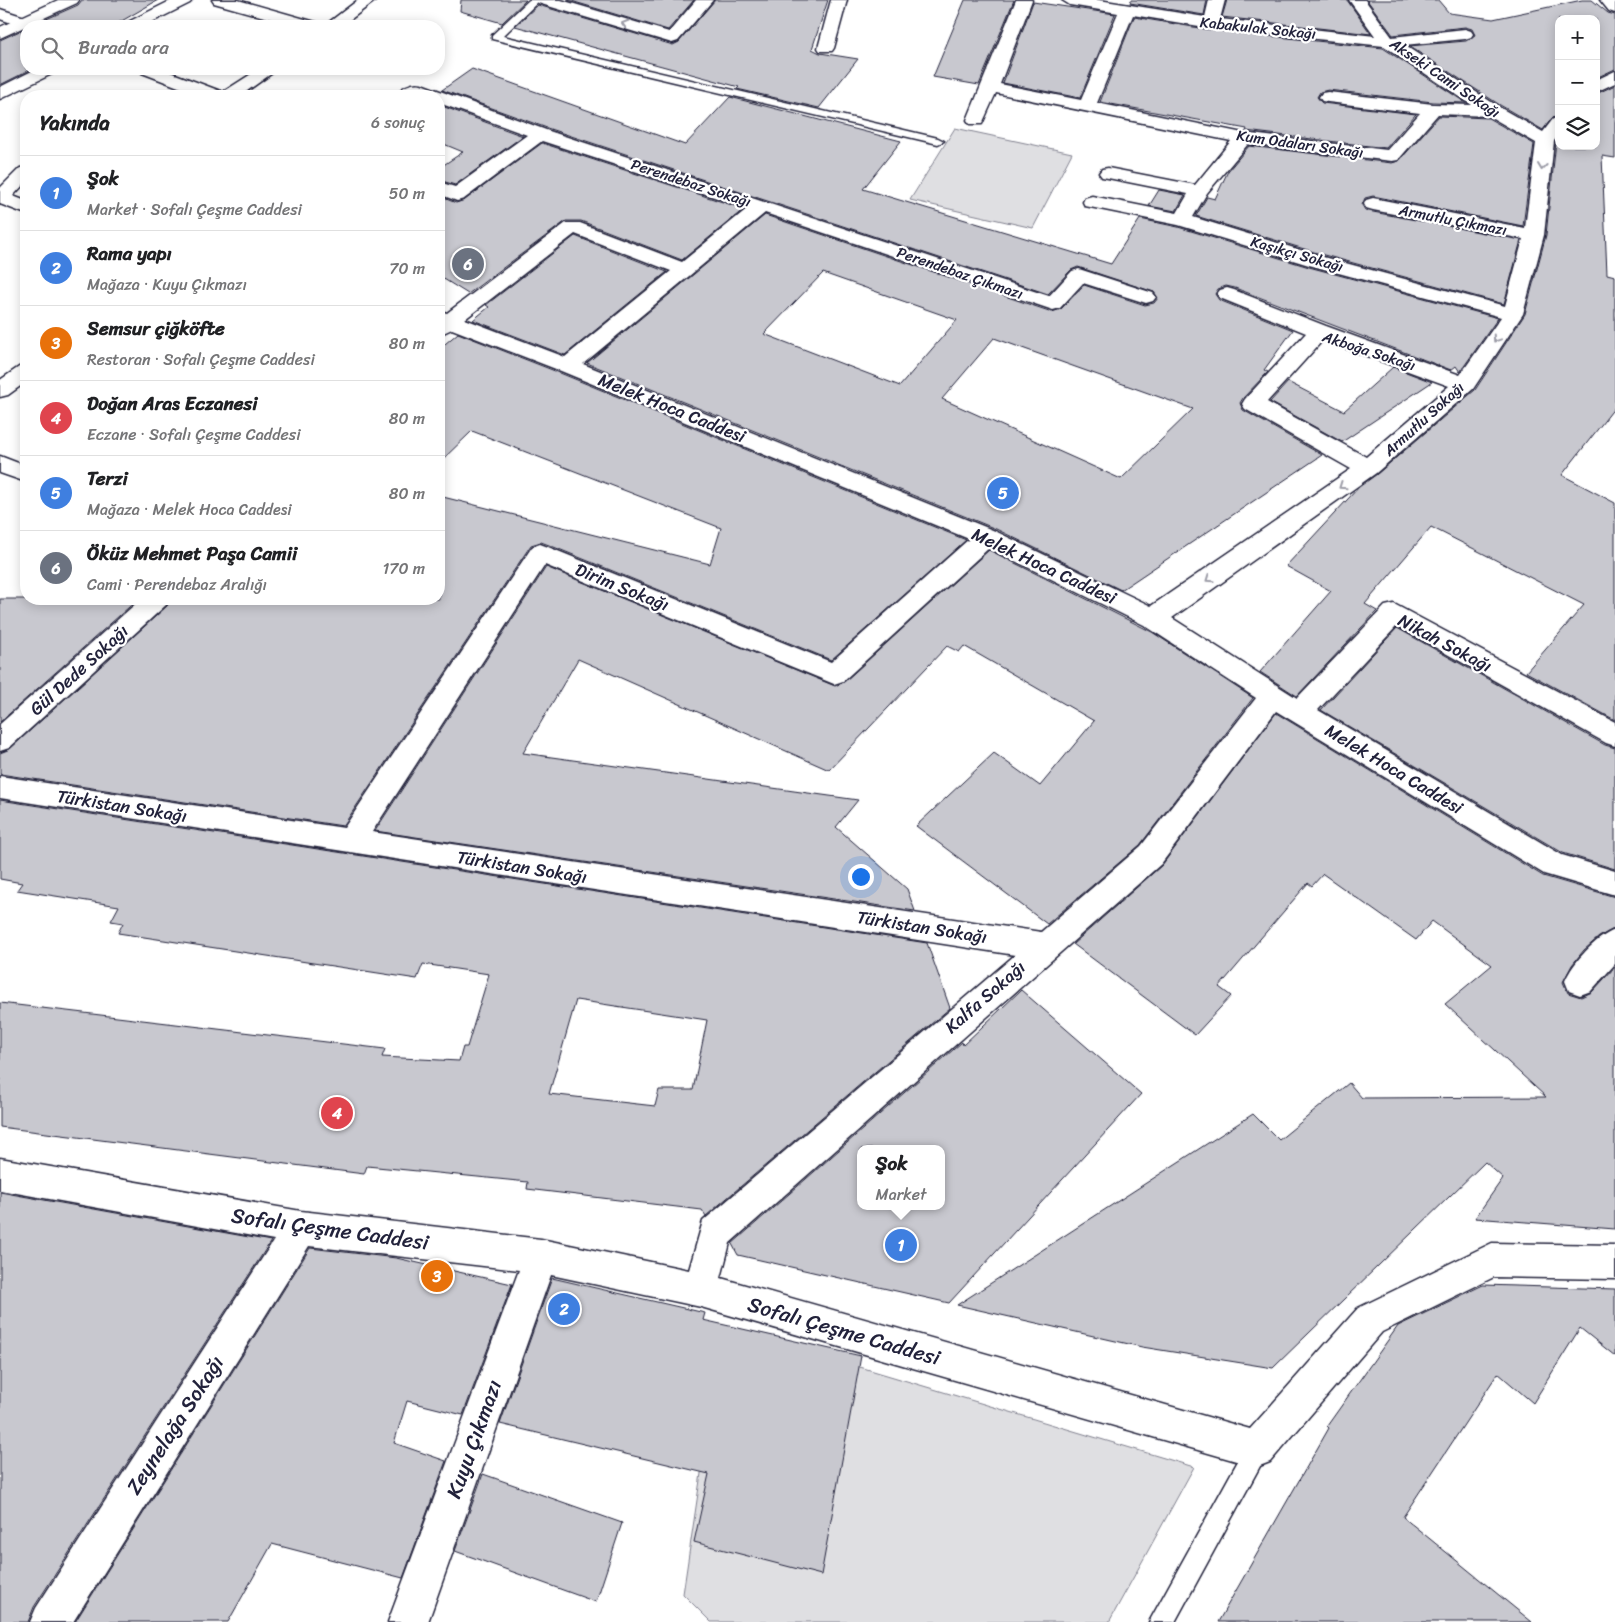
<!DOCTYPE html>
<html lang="tr">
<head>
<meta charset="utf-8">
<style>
  :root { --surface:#fff; --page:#f2f2f2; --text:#202124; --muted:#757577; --line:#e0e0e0; --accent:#1f6fb2 }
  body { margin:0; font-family:Sriracha,sans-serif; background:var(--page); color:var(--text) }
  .controls { position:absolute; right:15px; top:15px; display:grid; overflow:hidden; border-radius:10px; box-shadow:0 2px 12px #0003 }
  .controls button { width:45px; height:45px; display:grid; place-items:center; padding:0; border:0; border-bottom:1px solid var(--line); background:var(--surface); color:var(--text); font:25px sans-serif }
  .you { position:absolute; left:860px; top:876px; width:18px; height:18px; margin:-12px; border:4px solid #fff; border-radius:50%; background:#1a73e8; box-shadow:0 0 0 8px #1a73e833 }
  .badge { display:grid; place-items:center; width:32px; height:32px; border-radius:50%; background:var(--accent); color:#fff; font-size:16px; font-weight:700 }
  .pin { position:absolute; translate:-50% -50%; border:2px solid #fff; box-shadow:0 1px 5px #0006 }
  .popup { position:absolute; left:857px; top:1145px; width:88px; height:65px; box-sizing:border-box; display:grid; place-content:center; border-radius:10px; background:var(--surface); filter:drop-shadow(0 1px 4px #0005); font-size:16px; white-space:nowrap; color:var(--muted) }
  .popup b { font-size:19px; color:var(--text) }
  .popup::after { content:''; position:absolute; left:50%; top:100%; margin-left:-10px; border:10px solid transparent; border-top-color:var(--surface) }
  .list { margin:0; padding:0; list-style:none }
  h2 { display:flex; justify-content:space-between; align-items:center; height:65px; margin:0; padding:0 20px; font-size:21px }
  h2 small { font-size:16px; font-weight:400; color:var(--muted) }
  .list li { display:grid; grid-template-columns:32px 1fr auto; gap:15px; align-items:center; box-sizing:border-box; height:75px; padding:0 20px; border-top:1px solid var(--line) }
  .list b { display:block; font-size:19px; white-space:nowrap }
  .list p { margin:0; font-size:16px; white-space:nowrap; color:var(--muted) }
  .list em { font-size:16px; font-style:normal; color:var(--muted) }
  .icon { flex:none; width:28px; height:28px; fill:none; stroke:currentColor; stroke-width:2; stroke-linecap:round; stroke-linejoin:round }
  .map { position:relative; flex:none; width:1615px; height:1622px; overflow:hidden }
  .search { position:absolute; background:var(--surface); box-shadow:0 2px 12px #0003; left:20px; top:20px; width:425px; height:55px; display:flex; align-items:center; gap:12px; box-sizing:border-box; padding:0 18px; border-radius:20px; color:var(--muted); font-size:19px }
  .panel { position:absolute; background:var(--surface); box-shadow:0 2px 12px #0003; left:20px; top:90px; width:425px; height:515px; border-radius:20px }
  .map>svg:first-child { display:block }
</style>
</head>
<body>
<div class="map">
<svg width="1615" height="1622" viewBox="0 0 1615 1622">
  <rect width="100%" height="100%" fill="#fff"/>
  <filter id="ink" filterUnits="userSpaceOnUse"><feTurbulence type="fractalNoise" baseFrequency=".02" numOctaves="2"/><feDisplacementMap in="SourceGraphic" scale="10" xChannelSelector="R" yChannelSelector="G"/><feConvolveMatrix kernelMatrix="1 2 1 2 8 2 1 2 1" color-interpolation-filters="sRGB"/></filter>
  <g filter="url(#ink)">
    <path fill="#dfdfe2" stroke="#80808e" d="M955,128L1072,153L1033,228L910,200Z
      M723,1326L1194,1467L1109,1622H711L683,1594Z"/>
    <path fill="#c8c8cf" stroke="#22223b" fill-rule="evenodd" d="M158,0L113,26H47L42,21L78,5L82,0Z
      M461,0H526L502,23L460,11Z
      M568,0H694L668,30Z
      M715,0H828L812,49L820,53L858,59L819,108L737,89L739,87L515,26L538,5L673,45L679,42Z
      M965,0H1014L979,85L933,77Z
      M1131,0H1207L1204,15L1130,3Z
      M1227,0H1347L1371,34L1222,17Z
      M1367,0H1438L1449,13L1493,19L1582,0H1592L1608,13L1615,15V69L1596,78V19H1559V116L1552,118L1543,130L1500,105L1409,46L1466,41L1475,35L1472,29L1465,27L1393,35Z
      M1033,2L1115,14L1080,98L1003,83Z
      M1134,17L1211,30L1383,48L1466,103L1433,102L1328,90L1320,92L1317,97L1322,103L1416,114L1386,148L1246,131L1247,129L1100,102Z
      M24,29L26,30V69H32L0,85V40Z
      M472,69L685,145L730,97L901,141L863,189L1111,264L1140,219L1178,227L1309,267L1498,318L1460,372L1456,366L1451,370L1235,288L1226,286L1218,289L1215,294L1219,300L1293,330L1264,370L1268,372L1243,398L1240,403L1243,410L1322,455L1121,590L996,529L587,363L765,215L1052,312L1061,309L1084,285L1145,305L1154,303L1158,298L1154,292L1078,267L1071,270L1048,294L547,128L442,90ZM823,273L957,320L900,386L764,334ZM994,338L1193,409L1121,479L942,399Z
      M1615,85V158L1602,156L1607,274L1615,276V407L1562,475L1615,503V720L1526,672L1584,605L1431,527L1365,604L1377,611L1297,696L1260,672L1331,591L1286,566L1359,487L1377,474L1475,390L1525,314L1546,235L1556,142L1559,138V146H1596V94Z
      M439,105L523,136L455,185L439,180V168L463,152L439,142Z
      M1439,116L1488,118L1534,144L1523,226L1373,196L1365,198L1362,205L1365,210L1373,212L1521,240L1504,304L1324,255L1196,216L1207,197L1215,199L1228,171L1249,146L1392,163L1399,161Z
      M542,143L744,209L682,260L581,221H566L468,294L439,276V196L456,203L465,200Z
      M1159,190L1185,195L1176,211L1149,206Z
      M575,236L667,272L565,355L473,320L489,307L486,305Z
      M458,333L560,373L966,540L831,660L549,545L541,542L531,545L343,826L0,774V753L10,749L167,606L171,599H439V496L710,564L721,528L472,431L439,463V349Z
      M1393,367L1432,382L1342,442L1270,402L1288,382L1344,411Z
      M989,550L1152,632L1253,698L1140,845L1047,924L916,826L994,753L1040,786L1094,721L964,646L959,652L947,646L829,770L578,659L523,753L858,800L836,827L907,889L915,911L375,831L546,567L835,686L844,682Z
      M0,599H138L0,722Z
      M1397,628L1605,745L1615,748V869L1563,853L1321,710Z
      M1276,713L1543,876L1615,897V928L1599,937L1584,950L1572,965L1563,982L1568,993L1581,997L1592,992L1615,967V1229L1475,1218L1503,1178L1485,1162L1273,1368L1142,1347L957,1305L1253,1114L1279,1140L1349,1083L1362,1098L1546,1097L1445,1004L1492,965L1432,921L1416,940L1323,874L1312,886L1308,883L1219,987L1231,996L1195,1035L1073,944L1162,865Z
      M0,800L927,943L950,1008L706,1216L702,1210L527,1189L528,1182L367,1166L364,1174L0,1127V1003L385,1049L382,1057L459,1061L463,1047H467L489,974L423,964L417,979L118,933L123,923L111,921L119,906L17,890L22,883L0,879ZM576,1000L707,1020L693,1090H659L655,1106L549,1094Z
      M1021,990L1141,1094L949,1303L738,1255L732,1244L962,1042L963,1045ZM861,1149H941V1206H861Z
      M0,1192L271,1241L34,1607L28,1622H0Z
      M310,1248L396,1258L512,1284L463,1415L407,1401L394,1443L446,1461L403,1578L272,1544L228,1622H75Z
      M552,1278L705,1313L703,1320L861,1356L821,1575L694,1542L709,1474L500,1424Z
      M1483,1285L1615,1289V1356L1580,1328L1533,1403L1498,1373L1403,1517L1532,1622H1218L1329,1428L1327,1426L1398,1326Z
      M483,1474L622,1523L596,1602L455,1551Z"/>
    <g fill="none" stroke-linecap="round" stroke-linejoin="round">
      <g stroke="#22223b" stroke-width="3">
        <path id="lane" d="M529,0H540L503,36L938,138L944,141L938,144L492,39V35Z
          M1257,1437L1265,1441L1269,1449L1265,1457L1175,1622H1149L1249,1441Z"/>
      </g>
      <g stroke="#22223b" stroke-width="3">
        <path id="street" d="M172,0H192L190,3L144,26H124L126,23Z
          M212,0H238L319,23L321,26H296L214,3Z
          M358,0H376L342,26H324Z
          M536,0H561L669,32L696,0H713L678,41L672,43L538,3Z
          M831,0H847L834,48L832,51H820L818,48Z
          M1016,0H1032L1000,84L1081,100L1118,13L1070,5L1062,0H1099L1205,17L1209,0H1225L1220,19L1375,36L1349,0H1365L1392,37L1465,29L1471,31L1473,34L1471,37L1465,39L1404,45L1499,107L1543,132L1553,119L1559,118V135L1554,141L1544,235L1523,314L1473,389L1376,473L1172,618L1297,698L1385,606L1394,604L1615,722V746L1606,743L1397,626L1318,710L1562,855L1615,871V895L1544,874L1276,711L1161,864L730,1243L721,1278L1250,1429L1358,1308L1492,1243L1615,1245V1279L1494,1277L1382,1332L1270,1462L1257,1467L701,1307L551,1275L428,1622H388L519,1270L309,1246L73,1622H30L36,1608L274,1240L0,1190V1158L301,1211L541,1239L689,1270L703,1221L1015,955L0,798V776L344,828L532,547L540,544L548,547L831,662L969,539L561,371L452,329L439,335V311L447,313L566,223H580L682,262L748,208L542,141L464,199L457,201L439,194V182L455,187L527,135L439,103V96H395C400,88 411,82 421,84L546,130L1049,296L1072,271L1079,269L1153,293L1156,297L1153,301L1146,303L1083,283L1060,308L1053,310L765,213L583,364L995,531L1151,606L1351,469L1245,409L1242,404L1245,399L1306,333L1220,298L1217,294L1220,290L1227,288L1234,290L1326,326L1460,375L1501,317L1309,265L1178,225L1085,206L1083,202L1085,198L1092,196L1177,213L1188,194L1108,178L1102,177L1099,173L1102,169L1108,168L1195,185L1231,141L996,93L982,124H970L967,120ZM1133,15L1211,28L1384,46L1472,105L1433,104L1328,92L1322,93L1319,97L1322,101L1328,102L1420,113L1387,150L1243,133L1097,103ZM1438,114L1489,116L1536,143L1525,228L1373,198L1366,200L1364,204L1366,208L1373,210L1523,239L1505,306L1323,257L1193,217L1207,193L1248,144L1392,161L1398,160ZM575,234L671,271L565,357L465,319ZM1323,340L1449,386L1366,457L1267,402ZM989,548L1144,625L1256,698L1141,846L1041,932L372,832L545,565L834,684L843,681Z
          M1600,0H1615V13L1609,11Z
          M0,9L43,23L45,26L26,28L0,19Z
          M36,69H56L54,73L0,99V87Z
          M140,69H162L223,92L259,69H278L240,96H202L142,73Z
          M1615,71V83L1596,92V80Z
          M26,167V182L13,196L26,201V214L0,204V188L20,168Z
          M26,365V382L8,395L0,397V380L19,367Z
          M0,456L26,466V482L0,473Z
          M141,599H169L166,605L9,748L0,751V724Z
          M1615,930V964L1591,991L1580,995L1569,991L1565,981C1573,962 1596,937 1615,930Z"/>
      </g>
      <g stroke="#22223b" stroke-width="3">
        <path id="secondary" d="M58,0H79L77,3L0,38V27Z"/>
      </g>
      <use href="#lane" fill="#fff" fill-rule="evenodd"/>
      <use href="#street" fill="#fff" fill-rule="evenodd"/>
      <use href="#secondary" fill="#fff" fill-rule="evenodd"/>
    </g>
    <defs><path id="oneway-chevron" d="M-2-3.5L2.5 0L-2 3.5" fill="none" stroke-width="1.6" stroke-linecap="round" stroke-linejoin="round" transform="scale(1.25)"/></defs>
    <g stroke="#9c9ca7">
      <use href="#oneway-chevron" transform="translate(625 24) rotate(-163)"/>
      <use href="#oneway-chevron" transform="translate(1542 167) rotate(97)"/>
      <use href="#oneway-chevron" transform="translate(1496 339) rotate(124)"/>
      <use href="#oneway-chevron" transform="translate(1342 486) rotate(145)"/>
      <use href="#oneway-chevron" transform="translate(1209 579) rotate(145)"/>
    </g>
  </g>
  <g text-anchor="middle" stroke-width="4.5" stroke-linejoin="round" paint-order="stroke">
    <g font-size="15" fill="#22223b" stroke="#fff">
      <text transform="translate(1258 28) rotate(6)" y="5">Kabakulak Sokağı</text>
      <text transform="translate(1445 78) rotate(34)" y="5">Akseki Cami Sokağı</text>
      <text transform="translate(1300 144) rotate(8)" y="5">Kum Odaları Sokağı</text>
      <text transform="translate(691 183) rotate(18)" y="5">Perendebaz Sokağı</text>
      <text transform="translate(1453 220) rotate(11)" y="5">Armutlu Çıkmazı</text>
      <text transform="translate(1297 254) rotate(16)" y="5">Kaşıkçı Sokağı</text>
      <text transform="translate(960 273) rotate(19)" y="5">Perendebaz Çıkmazı</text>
      <text transform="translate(1369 351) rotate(18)" y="5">Akboğa Sokağı</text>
      <text transform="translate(1424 419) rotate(-42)" y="5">Armutlu Sokağı</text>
    </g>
    <g font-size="18" fill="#22223b" stroke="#fff">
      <text transform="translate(672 408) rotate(22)" y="6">Melek Hoca Caddesi</text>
      <text transform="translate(1044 566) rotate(25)" y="6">Melek Hoca Caddesi</text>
      <text transform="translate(622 587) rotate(22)" y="6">Dirim Sokağı</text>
      <text transform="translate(1445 643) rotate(28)" y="6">Nikah Sokağı</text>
      <text transform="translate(79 670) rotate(-42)" y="6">Gül Dede Sokağı</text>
      <text transform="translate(1394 769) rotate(31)" y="6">Melek Hoca Caddesi</text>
      <text transform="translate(122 806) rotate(9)" y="6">Türkistan Sokağı</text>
      <text transform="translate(522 867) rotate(9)" y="6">Türkistan Sokağı</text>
      <text transform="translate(922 927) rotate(9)" y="6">Türkistan Sokağı</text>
      <text transform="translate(985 997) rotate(-41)" y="6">Kalfa Sokağı</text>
    </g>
    <g font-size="21" fill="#22223b" stroke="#fff">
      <text transform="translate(330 1229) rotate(8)" y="7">Sofalı Çeşme Caddesi</text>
      <text transform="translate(844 1331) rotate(16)" y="7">Sofalı Çeşme Caddesi</text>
      <text transform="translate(175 1425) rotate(-57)" y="7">Zeynelağa Sokağı</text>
      <text transform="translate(474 1439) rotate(-70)" y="7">Kuyu Çıkmazı</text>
    </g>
  </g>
</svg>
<div class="controls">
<button>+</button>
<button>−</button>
<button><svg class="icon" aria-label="layers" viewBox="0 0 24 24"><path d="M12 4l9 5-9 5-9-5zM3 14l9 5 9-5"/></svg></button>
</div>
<div class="you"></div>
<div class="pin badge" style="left:901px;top:1245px;background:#3f7fe0">1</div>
<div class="popup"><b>Şok</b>Market</div>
<div class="pin badge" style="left:564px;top:1309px;background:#3f7fe0">2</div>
<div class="pin badge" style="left:437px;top:1276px;background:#e8710a">3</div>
<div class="pin badge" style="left:337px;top:1113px;background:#e0444e">4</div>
<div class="pin badge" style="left:1003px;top:493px;background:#3f7fe0">5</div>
<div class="pin badge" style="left:468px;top:264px;background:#6b7280">6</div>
<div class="search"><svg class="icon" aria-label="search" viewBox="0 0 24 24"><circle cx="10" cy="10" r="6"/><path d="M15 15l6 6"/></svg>Burada ara</div>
<section class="panel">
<h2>Yakında<small>6 sonuç</small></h2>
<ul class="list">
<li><span class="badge" style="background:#3f7fe0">1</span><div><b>Şok</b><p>Market · Sofalı Çeşme Caddesi</p></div><em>50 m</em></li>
<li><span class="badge" style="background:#3f7fe0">2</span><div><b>Rama yapı</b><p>Mağaza · Kuyu Çıkmazı</p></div><em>70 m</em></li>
<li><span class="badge" style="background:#e8710a">3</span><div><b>Semsur çiğköfte</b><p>Restoran · Sofalı Çeşme Caddesi</p></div><em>80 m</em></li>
<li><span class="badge" style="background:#e0444e">4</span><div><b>Doğan Aras Eczanesi</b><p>Eczane · Sofalı Çeşme Caddesi</p></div><em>80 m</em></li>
<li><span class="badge" style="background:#3f7fe0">5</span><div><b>Terzi</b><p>Mağaza · Melek Hoca Caddesi</p></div><em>80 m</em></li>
<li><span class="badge" style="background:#6b7280">6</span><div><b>Öküz Mehmet Paşa Camii</b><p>Cami · Perendebaz Aralığı</p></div><em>170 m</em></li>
</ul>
</section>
</div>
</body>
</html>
